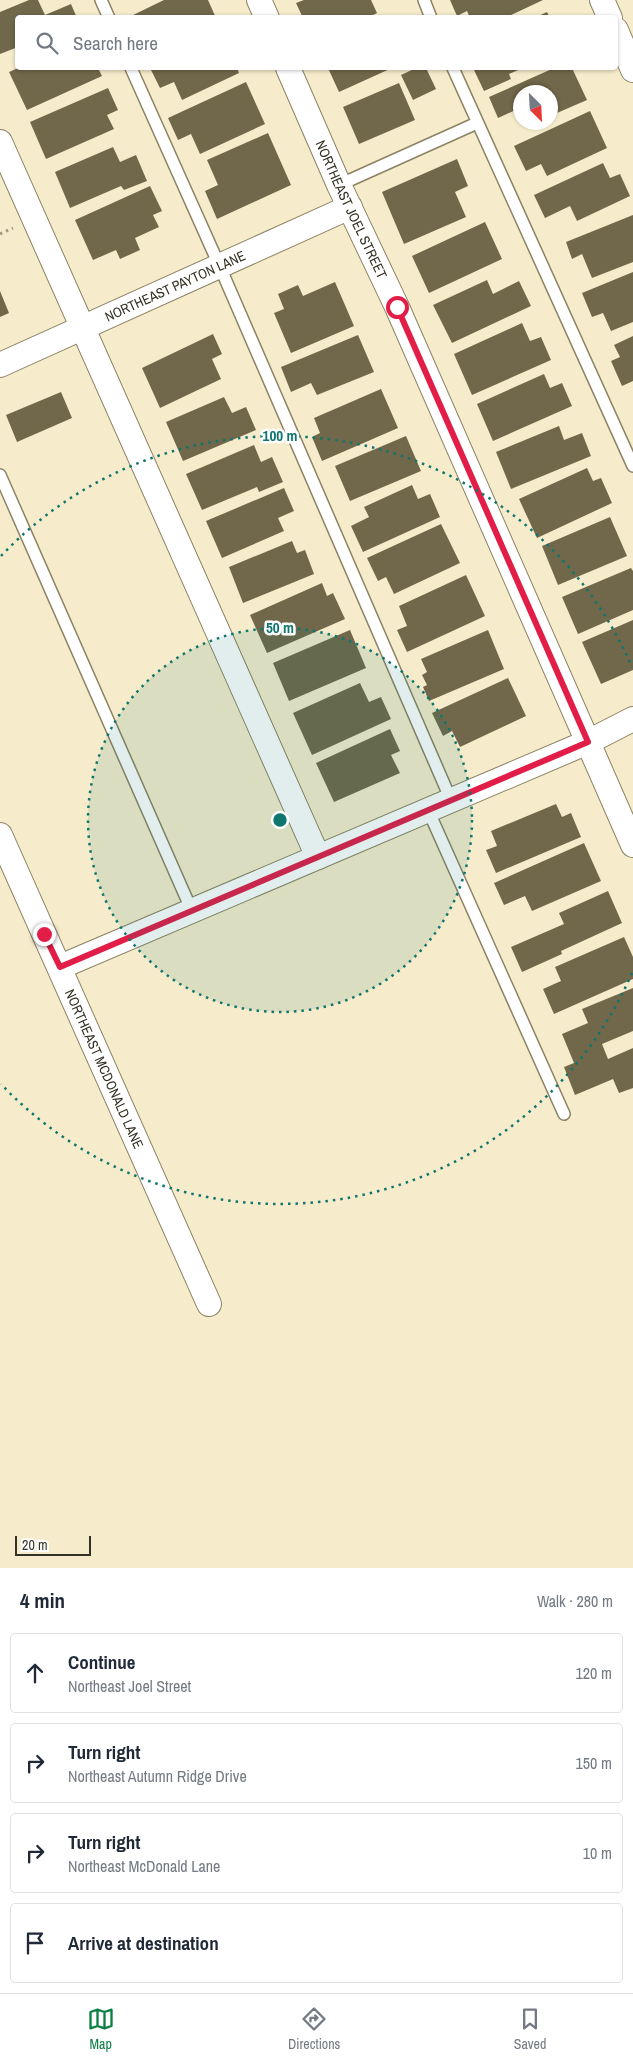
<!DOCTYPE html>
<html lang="en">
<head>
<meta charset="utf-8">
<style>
  :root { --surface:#fff; --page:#f2f2f3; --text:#1f2937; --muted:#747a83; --line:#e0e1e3; --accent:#0b8043 }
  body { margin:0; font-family:"Archivo Narrow",sans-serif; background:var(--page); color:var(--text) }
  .compass { position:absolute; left:513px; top:85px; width:45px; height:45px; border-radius:50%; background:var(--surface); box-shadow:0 1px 4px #0004; rotate:156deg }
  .scale { position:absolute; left:15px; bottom:12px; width:76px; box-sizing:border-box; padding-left:5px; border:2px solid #363326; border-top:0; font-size:14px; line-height:18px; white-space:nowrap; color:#363326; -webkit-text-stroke:4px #fff; paint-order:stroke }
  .stop { position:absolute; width:15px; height:15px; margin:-11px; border:4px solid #e11d48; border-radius:50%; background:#fff }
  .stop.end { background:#e11d48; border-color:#fff; box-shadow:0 1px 5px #0008 }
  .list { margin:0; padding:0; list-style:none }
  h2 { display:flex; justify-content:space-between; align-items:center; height:65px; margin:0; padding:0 20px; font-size:21px }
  h2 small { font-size:16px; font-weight:400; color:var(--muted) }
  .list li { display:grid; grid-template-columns:32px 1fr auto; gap:15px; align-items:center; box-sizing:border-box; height:80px; margin:0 10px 10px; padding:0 10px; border:1px solid var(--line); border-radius:5px }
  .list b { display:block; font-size:19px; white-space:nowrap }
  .list p { margin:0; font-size:16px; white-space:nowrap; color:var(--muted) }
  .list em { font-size:16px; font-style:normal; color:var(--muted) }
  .icon { flex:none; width:28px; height:28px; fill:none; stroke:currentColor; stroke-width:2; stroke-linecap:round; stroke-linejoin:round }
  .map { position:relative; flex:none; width:633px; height:1568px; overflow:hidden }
  .search { position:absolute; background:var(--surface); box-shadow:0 1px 4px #0004; left:15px; right:15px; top:15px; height:55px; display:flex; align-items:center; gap:12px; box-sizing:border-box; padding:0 18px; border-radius:5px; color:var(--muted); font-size:19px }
  .sheet { height:425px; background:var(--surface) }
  nav { display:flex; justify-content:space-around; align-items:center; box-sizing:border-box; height:70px; border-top:1px solid var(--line); background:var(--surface); font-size:14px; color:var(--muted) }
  nav a { display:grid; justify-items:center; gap:2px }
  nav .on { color:var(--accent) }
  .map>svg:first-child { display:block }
</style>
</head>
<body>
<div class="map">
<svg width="633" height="1568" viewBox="0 0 633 1568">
  <rect width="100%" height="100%" fill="#f6eccb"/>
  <path fill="#71684b" d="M29,0H38L45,15L71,4L77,18H18V47L0,54V12Z
    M164,0H208L216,18H127Z
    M304,0H371L377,13L367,18H303L296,3Z
    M450,0H543L505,18H470L467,11L457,16Z
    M547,12L550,18H534Z
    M18,68H98L102,76L27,110L9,72Z
    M150,68H237L239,73L182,100L174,82L160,88Z
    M328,68H392L339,92Z
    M416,68H426L436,89L413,100L401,75Z
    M473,68H523L509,74L511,79L484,91Z
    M554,68H572L587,100L550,116V92H520V108L498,118L489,97Z
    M246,82L265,124L200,154L191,134L178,140L168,118Z
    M399,83L415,120L359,144L343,107Z
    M108,88L118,110L107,115L114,129L46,159L30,122Z
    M590,111L607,148L547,176L541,164L526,171L514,146Z
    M268,133L291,185L217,219L205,191L218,185L207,160Z
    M113,147L120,162L136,155L147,181L124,190L121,186L70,208L55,172Z
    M457,159L468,186L455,192L466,217L404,244L382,192Z
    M603,163L610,178L620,174L630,196L577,221L570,206L545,218L534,195Z
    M150,186L162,211L153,215L159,227L135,238L140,250L120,259L116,250L93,260L75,220Z
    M633,215V262L592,278L582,254L572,259L566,242Z
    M485,222L502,259L429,293L412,256Z
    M633,272V322L611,331L603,313L592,317L582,293Z
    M487,280L493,294L519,281L531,306L452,343L433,305Z
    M335,282L354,326L291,353L274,313L284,309L278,294L298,285L303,296Z
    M0,291L9,313L0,317Z
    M522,323L530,341L541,337L551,360L472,395L454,354Z
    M213,334L222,354L212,359L221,379L160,408L142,368Z
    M358,335L374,372L317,395L311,383L291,392L281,367Z
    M633,336V381L622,386L611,361L620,357L614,345Z
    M544,374L550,388L562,383L572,406L493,441L477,404Z
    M381,389L398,428L322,461L312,437L320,433L314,418Z
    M61,392L72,418L17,442L6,415Z
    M224,397L232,413L246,407L256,430L183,461L166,422Z
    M559,426L564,440L582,433L591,456L511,489L496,452Z
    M406,436L421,471L350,501L335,466Z
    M254,445L261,462L272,457L283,482L259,492L257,487L202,510L186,474Z
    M587,468L593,481L601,478L612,503L537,538L519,499Z
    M412,485L418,499L430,494L440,517L363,552L351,526L369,517L364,507Z
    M284,488L294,511L278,518L284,531L222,558L206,521Z
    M610,517L627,556L558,585L542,546Z
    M441,524L460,563L394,594L386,577L378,581L367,558Z
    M292,541L297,553L305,550L314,574L243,603L229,567Z
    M631,568L633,571V610L578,634L562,597Z
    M466,575L485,616L407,652L397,630L407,626L399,606Z
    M322,583L327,596L333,593L345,619L267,653L250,615Z
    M633,620V670L601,684L582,642Z
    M350,630L366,668L289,701L273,663Z
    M488,630L504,669L429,701L423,687L427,685L422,675L427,672L421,659Z
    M508,678L526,716L460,747L452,731L443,736L432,713Z
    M360,683L369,702L381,697L391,719L312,755L293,713Z
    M390,729L400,751L391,755L400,773L334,802L316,763Z
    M556,804L562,817L571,813L581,837L496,873L486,850L497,846L491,831Z
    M584,843L601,881L532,911L525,896L504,905L494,883Z
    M608,891L622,923L561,951L562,954L522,972L511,947L564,924L559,913Z
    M624,937L633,957V979L554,1014L543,989L561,981L555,967Z
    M633,988V1031L602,1044L608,1059L633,1048V1088L619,1093L613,1079L575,1095L564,1067L574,1063L562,1034L588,1023L582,1009Z"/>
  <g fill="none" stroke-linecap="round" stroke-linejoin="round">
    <g stroke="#8c8264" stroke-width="14">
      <path id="service" d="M101,0L109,18
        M424,0L431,18
        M131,68L220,267L451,800
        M453,68L633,466
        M339,185L477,123
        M0,475L192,911
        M428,810L564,1114"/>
    </g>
    <g stroke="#8c8264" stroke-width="26">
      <g id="minor">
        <path d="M259,0L267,18"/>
        <path d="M602,0L610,18"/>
        <path d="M616,30L633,70"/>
        <path id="s1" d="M288,68L339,185L397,307L633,845"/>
        <path d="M0,142L318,857"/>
        <path id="s2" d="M0,365L350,207"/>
        <path id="s3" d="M0,835L209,1304"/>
        <path d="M60,967L588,742L633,719"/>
      </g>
    </g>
    <path stroke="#a19a82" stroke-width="3" stroke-dasharray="2.5 4" stroke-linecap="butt" d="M0,234L13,228"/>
    <use href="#service" stroke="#fff" stroke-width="11"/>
    <use href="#minor" stroke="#fff" stroke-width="24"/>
  </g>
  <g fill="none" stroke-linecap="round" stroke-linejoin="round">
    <path stroke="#e11d48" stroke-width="6" d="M44,934L60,967L588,742L397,307"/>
  </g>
  <circle cx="280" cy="820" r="192" fill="#0f766e" fill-opacity=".12"/>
  <g fill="none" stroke="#0f766e" stroke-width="2.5" stroke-dasharray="2.5 5">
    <circle cx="280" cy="820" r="192"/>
    <path d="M632 973A384 384 0 0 1 1 1084M1 556A384 384 0 0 1 632 667"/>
  </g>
  <g text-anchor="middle" stroke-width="5" stroke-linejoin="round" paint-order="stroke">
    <g font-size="14" fill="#363326" stroke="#fff">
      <text dy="5" stroke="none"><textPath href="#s1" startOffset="155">NORTHEAST JOEL STREET</textPath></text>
      <text dy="5" stroke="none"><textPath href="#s2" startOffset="192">NORTHEAST PAYTON LANE</textPath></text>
      <text dy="5" stroke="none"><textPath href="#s3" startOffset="256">NORTHEAST MCDONALD LANE</textPath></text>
    </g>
  </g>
  <circle cx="280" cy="820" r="8" fill="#0f766e" stroke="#fff" stroke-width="2.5"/>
  <g font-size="15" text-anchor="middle" font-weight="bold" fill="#0f766e" stroke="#fff" stroke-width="5" stroke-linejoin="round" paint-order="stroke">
    <text x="280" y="441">100 m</text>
    <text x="280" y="633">50 m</text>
  </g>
</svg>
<svg class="compass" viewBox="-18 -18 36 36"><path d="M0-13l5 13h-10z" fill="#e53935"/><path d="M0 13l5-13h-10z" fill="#747a83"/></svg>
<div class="scale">20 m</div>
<div class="stop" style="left:397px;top:307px"></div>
<div class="stop end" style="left:44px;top:934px"></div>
<div class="search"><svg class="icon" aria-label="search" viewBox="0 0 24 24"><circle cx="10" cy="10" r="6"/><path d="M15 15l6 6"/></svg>Search here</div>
</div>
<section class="sheet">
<h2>4 min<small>Walk · 280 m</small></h2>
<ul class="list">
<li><svg class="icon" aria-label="ahead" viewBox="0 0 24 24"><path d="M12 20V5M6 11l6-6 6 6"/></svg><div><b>Continue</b><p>Northeast Joel Street</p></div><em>120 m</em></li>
<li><svg class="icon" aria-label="right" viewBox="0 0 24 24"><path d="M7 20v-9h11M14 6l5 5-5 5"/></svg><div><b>Turn right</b><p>Northeast Autumn Ridge Drive</p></div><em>150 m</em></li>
<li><svg class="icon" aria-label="right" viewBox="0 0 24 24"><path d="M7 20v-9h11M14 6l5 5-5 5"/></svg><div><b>Turn right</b><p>Northeast McDonald Lane</p></div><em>10 m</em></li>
<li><svg class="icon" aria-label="arrive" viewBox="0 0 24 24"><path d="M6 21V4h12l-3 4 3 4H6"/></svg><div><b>Arrive at destination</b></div></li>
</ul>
</section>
<nav>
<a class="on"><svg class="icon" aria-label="map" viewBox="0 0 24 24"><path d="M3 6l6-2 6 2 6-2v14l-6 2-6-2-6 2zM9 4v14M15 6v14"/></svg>Map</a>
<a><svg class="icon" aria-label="directions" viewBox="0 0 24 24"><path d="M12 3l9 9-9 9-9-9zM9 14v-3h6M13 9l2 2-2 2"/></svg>Directions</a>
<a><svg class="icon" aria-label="saved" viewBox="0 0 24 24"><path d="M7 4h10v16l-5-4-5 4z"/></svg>Saved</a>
</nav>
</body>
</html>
